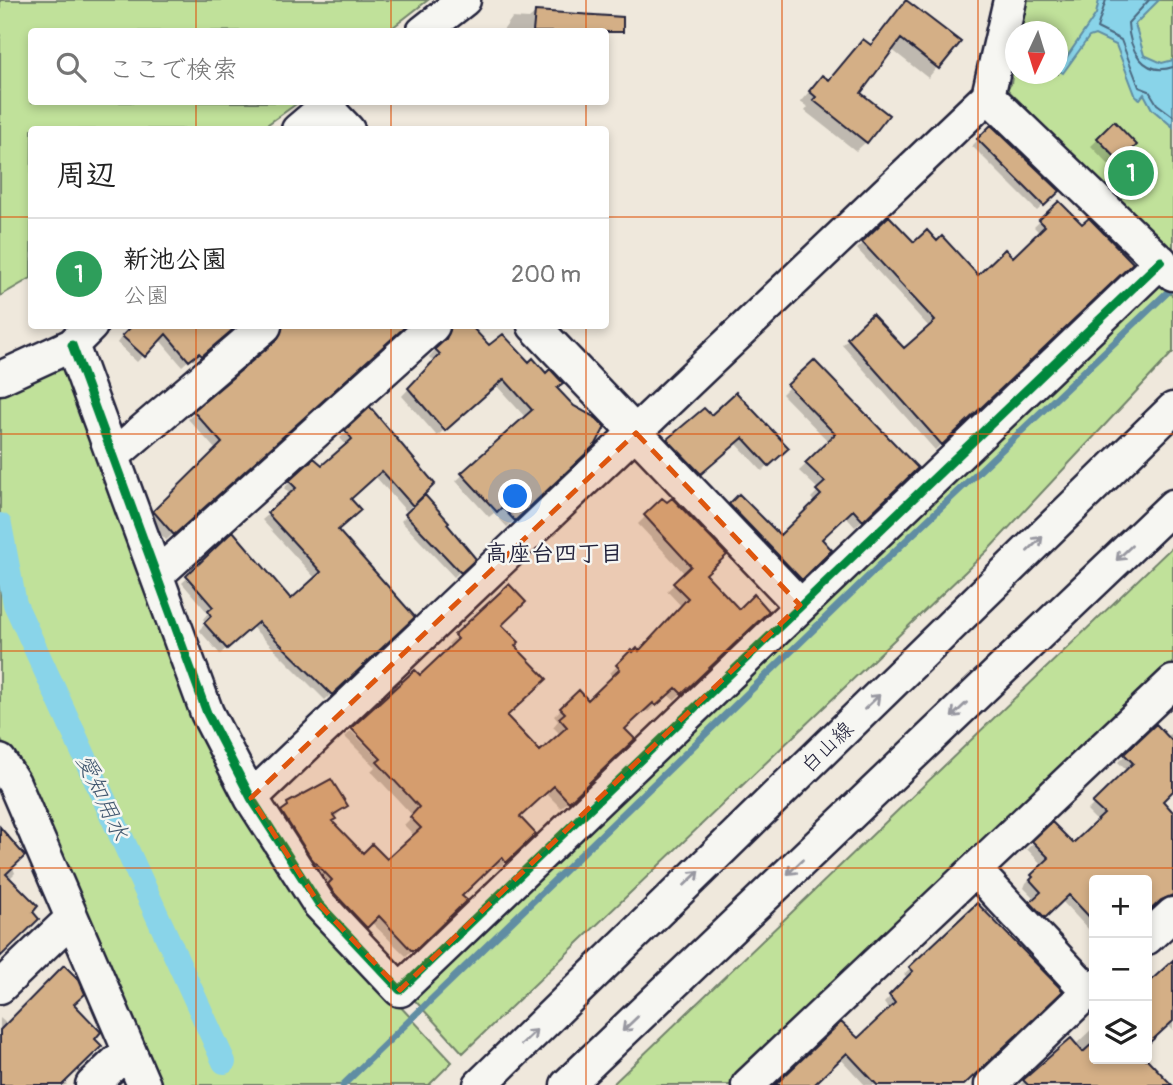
<!DOCTYPE html>
<html lang="ja">
<head>
<meta charset="utf-8">
<style>
  :root { --surface:#fff; --page:#f6f6f6; --text:#222; --muted:#767676; --line:#e0e0e0; --accent:#c8321e }
  body { margin:0; font-family:Pangolin,"Klee One",sans-serif; background:var(--page); color:var(--text) }
  .controls { position:absolute; right:21px; bottom:21px; display:grid; overflow:hidden; border-radius:7px; box-shadow:0 4px 10px #0003 }
  .controls button { width:63px; height:63px; display:grid; place-items:center; padding:0; border:0; border-bottom:2px solid var(--line); background:var(--surface); color:var(--text); font:35px sans-serif }
  .compass { position:absolute; left:1005px; top:21px; width:63px; height:63px; border-radius:50%; background:var(--surface); box-shadow:0 4px 10px #0003; rotate:184deg }
  .you { position:absolute; left:516px; top:497px; width:24px; height:24px; margin:-18px; border:5px solid #fff; border-radius:50%; background:#1a73e8; box-shadow:0 0 0 10px #1a73e833 }
  .badge { display:grid; place-items:center; width:46px; height:46px; border-radius:50%; background:var(--accent); color:#fff; font-size:23px; font-weight:700 }
  .pin { position:absolute; translate:-50% -50%; border:4px solid #fff; box-shadow:0 2px 7px #0006 }
  .list { margin:0; padding:0; list-style:none }
  h2 { display:flex; justify-content:space-between; align-items:center; height:91px; margin:0; padding:0 28px; font-size:30px }
  h2 small { font-size:23px; font-weight:400; color:var(--muted) }
  .list li { display:grid; grid-template-columns:46px 1fr auto; gap:21px; align-items:center; box-sizing:border-box; height:112px; padding:0 28px; border-top:2px solid var(--line) }
  .list b { display:block; font-size:26px; white-space:nowrap }
  .list p { margin:0; font-size:23px; white-space:nowrap; color:var(--muted) }
  .list em { font-size:23px; font-style:normal; color:var(--muted) }
  .icon { flex:none; width:38px; height:38px; fill:none; stroke:currentColor; stroke-width:2; stroke-linecap:round; stroke-linejoin:round }
  .map { position:relative; flex:none; width:1173px; height:1085px; overflow:hidden }
  .search { position:absolute; background:var(--surface); box-shadow:0 4px 10px #0003; left:28px; top:28px; width:581px; height:77px; display:flex; align-items:center; gap:18px; box-sizing:border-box; padding:0 24px; border-radius:7px; color:var(--muted); font-size:26px }
  .panel { position:absolute; background:var(--surface); box-shadow:0 4px 10px #0003; left:28px; top:126px; width:581px; height:203px; border-radius:7px }
  .map>svg:first-child { display:block }
</style>
</head>
<body>
<div class="map">
<svg width="1173" height="1085" viewBox="0 0 1173 1085">
  <rect width="100%" height="100%" fill="#efe8dc"/>
  <filter id="ink" filterUnits="userSpaceOnUse"><feTurbulence type="fractalNoise" baseFrequency=".0143" numOctaves="2"/><feDisplacementMap in="SourceGraphic" scale="14" xChannelSelector="R" yChannelSelector="G"/><feConvolveMatrix kernelMatrix="1 2 1 2 8 2 1 2 1" color-interpolation-filters="sRGB"/></filter>
  <g filter="url(#ink)">
    <path fill="#c0e19a" stroke="#71826a" stroke-width="2" d="M0,0H428L388,31L32,32V102H299L261,129L32,130L31,278L0,296Z
      M1027,0H1173V256L1007,89L1011,84L1015,55L1016,74H1058V32L1021,31Z
      M1160,284L1173,296V352L989,549L463,1053L409,994L1149,285Z
      M57,366L66,370L188,704L398,1004L452,1062L429,1085H162L67,873L0,738V392Z
      M1173,546V665L735,1085H612Z"/>
    <path fill="#89d4e9" stroke="#608da3" stroke-width="2" d="M1099,0H1159L1135,24L1144,55L1162,63L1173,60V127L1152,109L1144,94L1140,99L1136,97L1116,45L1095,35L1089,37L1063,73L1058,70L1096,14Z"/>
    <path fill="#0003" d="M898,11L958,42L928,78L891,49L858,93L866,142L856,151L805,111L808,107L800,102L822,77L828,82L870,47Z
      M536,13L587,32H502L512,18L529,19Z
      M1114,124L1135,145L1112,168L1091,146Z
      M991,127L1058,191L1037,211L972,146Z
      M1059,203L1082,227L1130,263L935,450L842,345L872,317L904,351L930,328L857,249L889,218L913,244L978,277L1013,259L1040,233L1034,227Z
      M129,326H235L194,361L191,358L182,366L159,339L137,362L117,343Z
      M285,326H404L166,540L147,519L217,451L188,419L271,347L277,334Z
      M443,326H468L488,348L529,365L555,388L594,443L507,527L494,513L489,517L456,481L526,418L496,385L437,436L402,396L434,362L429,357L444,340Z
      M814,362L916,468L855,527L845,516L820,540L830,550L793,586L723,512L739,497L780,537L815,503L811,498L819,490L799,471L829,442L782,394Z
      M370,410L433,484L406,511L375,476L349,499L336,530L412,616L325,700L251,626L220,654L199,630L206,623L203,619L208,613L182,583L233,533L291,601L316,579L262,520L291,495L284,488L314,460L322,468L347,446L340,438Z
      M711,417L786,448L762,471L736,443L694,479L662,446Z
      M425,497L473,559L454,577L401,521Z
      M662,500L704,574L739,611H767L674,700L667,694L648,712L644,709L623,729L633,739L561,808L545,792L518,817L534,834L498,869L494,863L460,896L465,900L406,956L371,922L358,934L275,819L280,812L288,804L346,805L331,822L363,856L387,861L415,836L404,825L413,816L371,771L375,767L345,737L351,731L386,766L420,677L451,647L448,644L509,587L500,625L513,646L505,716L540,754L561,735L553,727L558,721L554,716L579,692L588,702L614,677L610,673L631,653H639L682,607L667,591L685,574L638,524Z
      M1156,726L1166,738L1173,731V788L1160,801L1173,814V893L1147,911V880H1094L1092,933L1061,900L1037,923L1025,910L1036,900L1024,888L1026,883L1043,866L1027,849L1052,825L1073,845L1098,822L1087,811L1127,771L1118,762Z
      M0,834L15,873L9,879L0,955Z
      M977,905L976,1072L966,1085H865L840,1058L812,1085H775L841,1024L858,1040L889,1010L884,1003L908,978L904,974Z
      M1173,963V1030L1168,1025L1147,1045V986Z
      M72,1004L64,1081L67,1085H0V1018L8,1025Z
      M1094,1027V1059H1145L1170,1085H1020L1050,1056L1075,1045Z"/>
    <g fill="none" stroke-linecap="round" stroke-linejoin="round">
      <path stroke="#4b6981" stroke-width="2" d="M1106,0L1097,28L1121,40L1139,87L1149,91L1157,104L1173,116
        M1149,0L1128,23C1129,49 1143,77 1173,67"/>
      <path stroke="#608da3" stroke-width="7" d="M343,1085L875,570L1173,287"/>
      <path stroke="#89d4e9" stroke-width="24" d="M0,525L15,604L224,1062"/>
    </g>
    <path fill="#d4af86" stroke="#22223b" stroke-width="2" d="M906,0L961,42L939,69L901,39L861,93L889,115L867,143L813,100L816,97L809,91L822,75L829,80L863,39L871,45Z
      M535,11L623,17V32H533Z
      M1114,121L1137,145L1120,162L1097,138Z
      M991,125L1060,191L1044,206L977,139Z
      M1059,201L1082,224L1089,218L1133,263L942,445L847,338L872,314L904,348L935,321L862,242L889,216L914,242L927,230L937,241L942,236L978,275L1005,249L1013,257L1045,226L1039,220Z
      M132,326H237L202,356L199,353L189,361L166,334L145,357L122,336Z
      M283,326H406L174,535L153,511L222,443L193,411L277,340Z
      M451,326H471L489,345L503,334L529,362L533,358L546,373L550,369L563,383L557,388L574,406L596,418L605,427L596,444L515,521L502,507L497,512L461,473L532,410L504,379L445,431L408,388L440,354L435,349L446,339Z
      M814,360L918,468L863,521L853,510L822,539L832,550L802,580L729,504L739,494L780,535L821,495L816,490L825,482L805,463L835,434L787,385Z
      M736,392L789,448L769,466L743,438L701,474L667,439L704,408L711,415Z
      M370,407L435,484L413,506L382,471L351,499L361,510L338,530L415,617L332,695L258,622L227,649L204,623L211,616L208,611L213,607L186,576L233,531L291,599L321,572L267,513L296,488L289,481L314,458L322,465L352,439L345,430Z
      M425,495L449,522L447,524L476,559L461,573L405,514Z
      M662,498L667,502L672,498L727,555L706,574L739,609L754,594L769,611L682,694L676,688L656,706L653,703L625,729L635,739L569,802L554,786L520,817L536,834L506,863L502,857L462,896L467,900L416,950H411L379,916L367,928L334,893L328,884L332,880L311,858L281,811L288,806L287,803L331,779L348,806L333,815L336,819L332,821L363,853L372,844L387,859L421,828L410,817L419,807L377,762L381,759L351,728L415,670L420,675L458,639L454,635L509,584L526,602L502,625L519,642L515,646L547,679L507,716L540,751L567,727L559,718L565,713L560,708L579,690L588,700L620,669L616,665L631,650L633,652L637,648L639,651L688,598L673,583L691,566L644,515Z
      M1156,724L1173,742V791L1163,801L1173,812V895L1161,900L1147,913V880H1094V922L1069,895L1045,918L1030,902L1041,892L1030,880L1033,877L1031,875L1049,858L1032,841L1052,822L1073,843L1104,814L1092,803L1133,763L1124,754Z
      M0,827L25,856L6,874L38,906L33,912L39,919L0,957Z
      M977,903L1063,991L964,1085H877L847,1053L814,1085H775L841,1022L858,1038L895,1003L889,995L913,971L909,967Z
      M1173,960V1021L1147,1045V984Z
      M64,965L79,980L85,994L74,1004L101,1032L95,1039L102,1046L62,1085H0V1030Z
      M1071,1038L1083,1052L1094,1042V1059H1147L1172,1085H1028L1023,1080Z"/>
    <g fill="none" stroke-linecap="round" stroke-linejoin="round">
      <g stroke="#22223b" stroke-width="37">
        <path id="minor" d="M423,32L464,0
          M988,96L1173,274
          M325,106L348,130
          M298,130L331,102
          M534,326L800,605
          M72,345L207,713L251,798L319,904L400,990L1161,261
          M0,378L72,345L91,326
          M113,456L265,326
          M158,574L433,326
          M0,761L14,783L144,1085
          M251,798L988,96L1010,0
          M975,870L1088,991
          M1147,938L1173,914
          M0,987L72,918
          M92,1085L129,1050
          M480,1085L1173,409
          M567,1085L1173,506
          M748,1085L1173,682
          M991,1085L1094,986"/>
      </g>
      <use href="#minor" stroke="#f6f6f2" stroke-width="32"/>
      <g stroke="#f6f6f2" stroke-width="13">
        <path id="cycleway" d="M72,345L207,713L251,798L319,904L400,990L1161,261"/>
      </g>
      <use href="#cycleway" stroke="#00873e" stroke-width="9"/>
    </g>
    <defs><path id="oneway-shaft" d="M-6 0H5M1.5-3L5.5 0L1.5 3" fill="none" stroke-width="1.6" stroke-linecap="round" stroke-linejoin="round" transform="scale(1.75)"/></defs>
    <g stroke="#9797a0">
      <use href="#oneway-shaft" transform="translate(1035 544) rotate(-44)"/>
      <use href="#oneway-shaft" transform="translate(1124 553) rotate(136)"/>
      <use href="#oneway-shaft" transform="translate(872 702) rotate(-44)"/>
      <use href="#oneway-shaft" transform="translate(959 710) rotate(136)"/>
      <use href="#oneway-shaft" transform="translate(795 867) rotate(136)"/>
      <use href="#oneway-shaft" transform="translate(692 878) rotate(-44)"/>
      <use href="#oneway-shaft" transform="translate(630 1024) rotate(136)"/>
      <use href="#oneway-shaft" transform="translate(529 1037) rotate(-44)"/>
    </g>
  </g>
  <path fill="#de560e" fill-opacity="0.2" stroke="#de560e" stroke-width="5" stroke-dasharray="14 9" stroke-linejoin="round" d="M636,433L800,605L400,990L319,904L251,798Z"/>
  <path fill="none" stroke="#de560e" stroke-width="2" stroke-opacity="0.55" d="M196,0V32M391,0V32M586,0V32M782,0V1085M978,0V1085M196,102V130M391,102V130M586,102V130M0,217H32M606,217H1173M196,326V1085M391,326V1085M586,326V1085M0,434H1173M0,651H1173M0,868H1173"/>
  <g text-anchor="middle" stroke-width="5" stroke-linejoin="round" paint-order="stroke">
    <g font-size="21" fill="#22223b" stroke="#f6f6f2">
      <text transform="translate(827 747) rotate(-44)" y="7">白山線</text>
    </g>
    <g font-size="23" font-weight="bold" fill="#22223b" stroke="#f6f6f2">
      <text x="554" y="561">高座台四丁目</text>
    </g>
    <g font-size="23" font-style="italic" fill="#41576f" stroke="#f6f6f2">
      <text transform="translate(103 797) rotate(65)" y="8">愛知用水</text>
    </g>
  </g>
</svg>
<div class="controls">
<button>+</button>
<button>−</button>
<button><svg class="icon" aria-label="layers" viewBox="0 0 24 24"><path d="M12 4l9 5-9 5-9-5zM3 14l9 5 9-5"/></svg></button>
</div>
<svg class="compass" viewBox="-18 -18 36 36"><path d="M0-13l5 13h-10z" fill="#e53935"/><path d="M0 13l5-13h-10z" fill="#767676"/></svg>
<div class="you"></div>
<div class="pin badge" style="left:1131px;top:173px;background:#2e9e5b">1</div>
<div class="search"><svg class="icon" aria-label="search" viewBox="0 0 24 24"><circle cx="10" cy="10" r="6"/><path d="M15 15l6 6"/></svg>ここで検索</div>
<section class="panel">
<h2>周辺<small></small></h2>
<ul class="list">
<li><span class="badge" style="background:#2e9e5b">1</span><div><b>新池公園</b><p>公園</p></div><em>200 m</em></li>
</ul>
</section>
</div>
</body>
</html>
